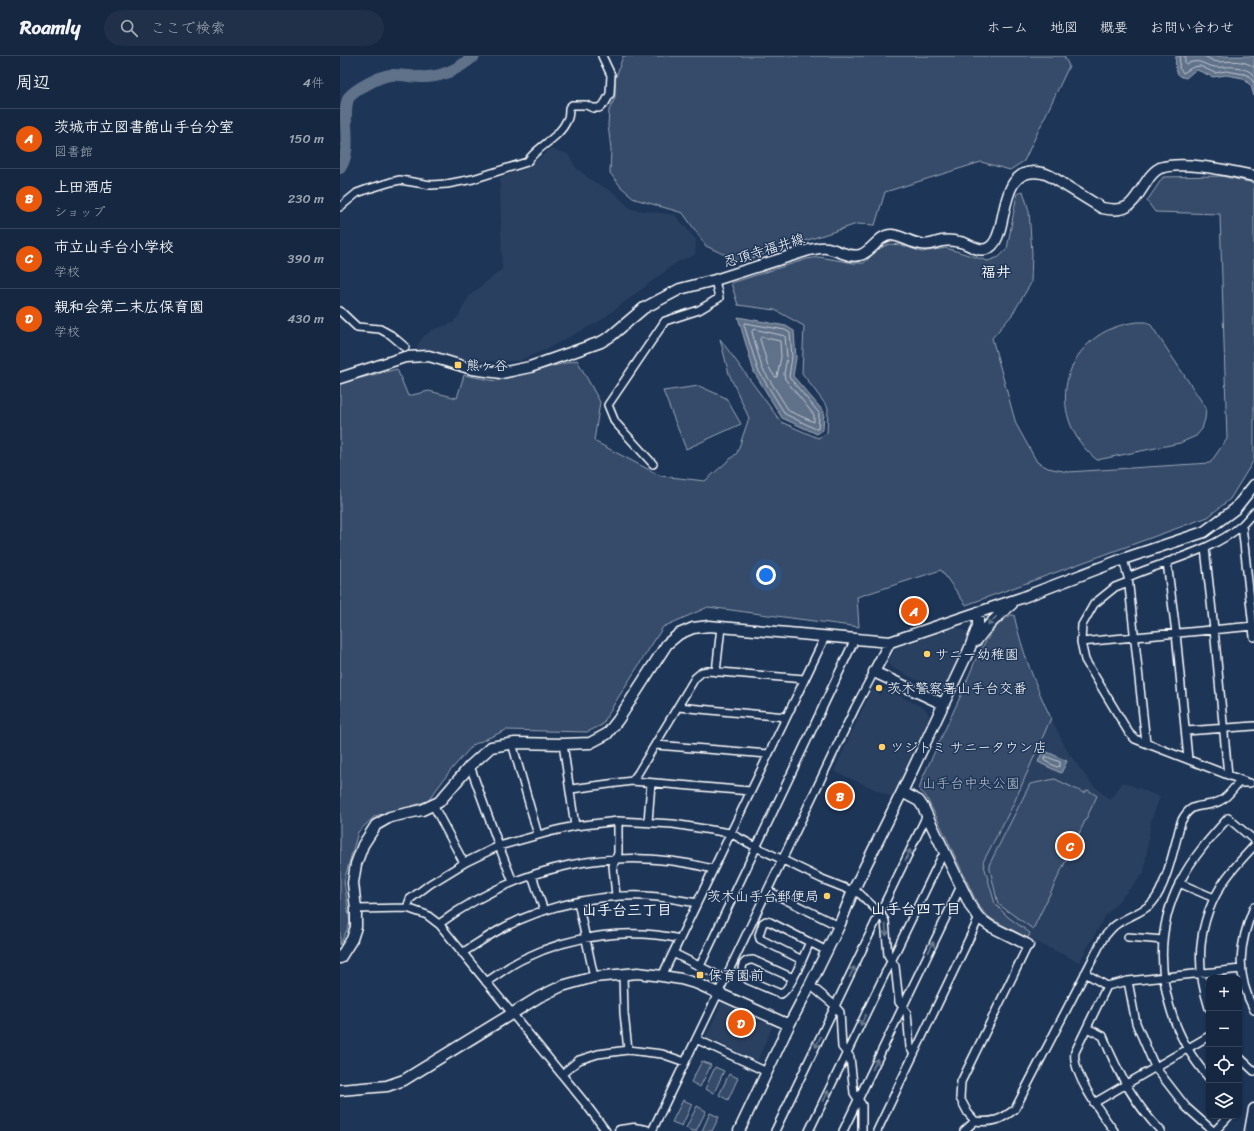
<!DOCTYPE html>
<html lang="ja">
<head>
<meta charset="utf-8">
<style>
  :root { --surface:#162841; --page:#1f3048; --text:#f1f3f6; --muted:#9ea6b1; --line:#35445a; --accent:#ea580c }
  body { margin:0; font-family:Sriracha,"Klee One",sans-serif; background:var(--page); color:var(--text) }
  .controls { position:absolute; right:12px; bottom:12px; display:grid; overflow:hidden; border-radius:8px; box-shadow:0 1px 3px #0004 }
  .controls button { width:36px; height:36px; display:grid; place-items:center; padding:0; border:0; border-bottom:1px solid var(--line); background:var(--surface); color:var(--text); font:20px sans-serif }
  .you { position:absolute; left:426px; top:519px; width:14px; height:14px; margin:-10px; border:3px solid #fff; border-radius:50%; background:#1a73e8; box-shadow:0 0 0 6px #1a73e833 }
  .badge { display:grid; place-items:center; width:26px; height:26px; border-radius:50%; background:var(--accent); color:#fff; font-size:13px; font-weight:700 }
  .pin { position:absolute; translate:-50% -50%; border:2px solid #fff; box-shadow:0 1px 4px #0006 }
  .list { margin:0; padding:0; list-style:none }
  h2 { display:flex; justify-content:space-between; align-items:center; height:52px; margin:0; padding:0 16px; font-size:17px }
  h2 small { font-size:13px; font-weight:400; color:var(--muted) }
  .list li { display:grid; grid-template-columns:26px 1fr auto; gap:12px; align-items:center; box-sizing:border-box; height:60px; padding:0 16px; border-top:1px solid var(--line) }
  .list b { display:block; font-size:15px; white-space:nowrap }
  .list p { margin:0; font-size:13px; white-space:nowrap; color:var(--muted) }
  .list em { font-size:13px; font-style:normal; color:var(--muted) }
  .icon { flex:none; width:22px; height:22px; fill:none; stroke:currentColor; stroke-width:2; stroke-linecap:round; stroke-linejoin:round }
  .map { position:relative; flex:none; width:914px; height:1075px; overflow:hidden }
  header { display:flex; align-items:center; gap:24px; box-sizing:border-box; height:56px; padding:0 20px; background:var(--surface); border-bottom:1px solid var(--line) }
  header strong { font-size:19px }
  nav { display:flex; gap:22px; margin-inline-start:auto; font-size:14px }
  .search { width:280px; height:36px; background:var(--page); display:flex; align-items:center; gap:10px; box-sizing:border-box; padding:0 14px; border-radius:22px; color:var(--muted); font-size:15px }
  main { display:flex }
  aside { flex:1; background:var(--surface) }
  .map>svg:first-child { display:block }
</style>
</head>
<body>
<header>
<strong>Roamly</strong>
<div class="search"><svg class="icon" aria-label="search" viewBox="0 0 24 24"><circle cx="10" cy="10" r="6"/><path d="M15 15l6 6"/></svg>ここで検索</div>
<nav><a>ホーム</a><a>地図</a><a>概要</a><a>お問い合わせ</a></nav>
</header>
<main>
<aside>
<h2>周辺<small>4件</small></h2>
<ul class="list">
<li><span class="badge">A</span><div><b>茨城市立図書館山手台分室</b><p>図書館</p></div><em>150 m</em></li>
<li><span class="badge">B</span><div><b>上田酒店</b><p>ショップ</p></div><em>230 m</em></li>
<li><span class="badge">C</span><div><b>市立山手台小学校</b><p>学校</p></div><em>390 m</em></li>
<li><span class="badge">D</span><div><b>親和会第二末広保育園</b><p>学校</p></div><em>430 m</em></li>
</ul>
</aside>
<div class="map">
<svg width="914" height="1075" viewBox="0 0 914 1075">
  <rect width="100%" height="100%" fill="#1d3557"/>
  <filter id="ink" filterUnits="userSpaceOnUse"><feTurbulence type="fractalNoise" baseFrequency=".025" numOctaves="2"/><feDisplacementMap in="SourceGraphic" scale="8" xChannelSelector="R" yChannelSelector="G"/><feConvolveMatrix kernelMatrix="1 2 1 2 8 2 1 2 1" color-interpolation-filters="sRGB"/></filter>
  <g filter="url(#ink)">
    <path fill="#2a4161" d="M211,93L228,98L236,112L251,124L276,138L291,153L335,159L356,184L355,199L337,206L260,265L202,295L179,305H132L77,293L78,288L83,281L92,274L113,267L119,259L129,240L162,213L160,122L189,110Z
      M617,571L629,577L627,586L604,632L601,633H595L551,611L549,604L556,592Z
      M544,632L586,653L589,659L588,664L552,741L494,715L532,633L541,639Z
      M711,662L729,698L753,729L770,744L783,726L820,741L811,764L804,817L766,859L739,906L688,882L690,877L668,861L655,848L643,806L673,749Z
      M382,946L393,951L396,955L417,966H428L433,969L417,1005L366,981Z"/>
    <path fill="#364b69" stroke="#9aa5b4" d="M283,0H724L729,10L684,105L670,114L641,106L545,136L535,169L517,168L400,206L366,190L343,157L295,143L281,131L270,117L271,93L268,69L269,54L275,42V24Z
      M881,120L914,127V404L890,443L868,461L626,549L601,514L517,541L519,571L368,551L323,571L276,645L262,669L247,676L166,674L133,689L110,715L88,745L69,751L35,760L18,776L4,825L10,867L0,889V327L57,313L68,340L89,335L117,342L124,319L156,325L237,304L260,346L254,385L321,420L365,425L397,397L409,362L389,318L380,283L441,366L478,382L487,377L488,352L462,317L464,270L435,254L398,249L391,227L467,203L479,201L514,207H524L538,193L549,188L562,189L582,196L606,192L648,205L659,201L667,193L677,138L683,135L689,155L692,197L691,227L672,259L652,282L676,368L697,406L708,412L728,416L870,407L887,383L880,158L815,156L807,145L823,121Z
      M798,266H807L811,269L866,352L865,363L862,373L856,380L840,387L757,404C700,358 724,273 798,266Z
      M359,330L386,342L401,368L346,393L323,335Z
      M671,559H674C682,595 695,629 711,662L673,749L643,806L655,848L668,861L690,877L688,882L653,864L645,858L637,847L596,760L585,739L579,734L582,723C595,695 608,667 621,639C632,613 644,575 671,559Z
      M715,723L744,737L748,734L757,740L693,873L658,848L649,809L690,728Z
      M362,1005L371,1009L360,1031L351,1026Z
      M375,1011L384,1015L374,1037L365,1033Z
      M389,1018L398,1022L388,1044L379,1039Z
      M343,1044L352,1048L342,1070L332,1066Z
      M357,1050L366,1055L356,1075H352L346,1072Z
      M370,1057L379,1061L372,1075H362Z"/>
    <path fill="#617289" stroke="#a0aab8" d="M836,0H914V40L911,30L903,22L886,19L873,21L857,14L854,15L846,22C834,20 835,10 836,0Z
      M398,261L446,270L454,275L456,302L453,320L484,356L483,374L477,378L442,362L414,316Z
      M703,694L727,705L721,717L698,706Z"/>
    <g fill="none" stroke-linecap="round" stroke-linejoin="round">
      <path stroke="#c0c7d0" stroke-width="1" d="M840,0L839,12L843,17L853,11L860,10L875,17L886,15L904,18L909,20L914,27
        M845,0V7L846,8C861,2 862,9 875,11C879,12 882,11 885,11C894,10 907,12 914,19
        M864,0C869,2 873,6 879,6C891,5 904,4 914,11
        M405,267L445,274L450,277L452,301L449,321L479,357L478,373H476L445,358L418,314L404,269Z
        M414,273L445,280L447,301L444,318L445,323L474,359V366L449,355L422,312L412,276Z
        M422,281L440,285L441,301L437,321H435L428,310L420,283Z
        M705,700L720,706V710L717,711L705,705L704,703Z"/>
      <path stroke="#617289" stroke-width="12" d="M0,112C14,92 0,58 9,41C16,33 40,20 50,19C62,18 75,22 87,21C104,20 121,11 134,0"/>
      <g stroke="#fff" stroke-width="10">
        <path id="street" d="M0,151L17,137L28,133L51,126L60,124L91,129L107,128L133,123L187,106C197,90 219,83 227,64C229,61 229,55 229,52L232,49H246L253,52H259L265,47L270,38L271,19L262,0
          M0,255L17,271L40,273L51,279L65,291
          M313,408L275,366L268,349L325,265L359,254L379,242L375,224
          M902,469L914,581
          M865,492L874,573L888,719
          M783,503L788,521L806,687
          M827,506L836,577L848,703
          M788,521C824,505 871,496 902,469C906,465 910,460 914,456
          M788,526L775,531L754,548L742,569L741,586L745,604L789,677L795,683L906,726
          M741,586L914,570
          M376,616L381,571
          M338,651L446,661
          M846,675L914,670
          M172,687L198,779
          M223,688L235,770
          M316,689L428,698
          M130,710L159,790L173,826
          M292,725L410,735
          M231,733L292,725L298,717L355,622L362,616L368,615L464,623
          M93,749L124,807
          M308,766L311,727
          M192,819L204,855
          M839,827L874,842
          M428,835L499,870
          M276,840L273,810L278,797V765
          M238,846L254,921
          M914,851C899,887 895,918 914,954
          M67,852L70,843L90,828L126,806L159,790L213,775L235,770L278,765L333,768L390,777L416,791L482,823L520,838L540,857L545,865L548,899L555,910L559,946L567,957L570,991L574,998
          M16,853L67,852L87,859L100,869L245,1047L266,1075
          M99,868C179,809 276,788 373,813
          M788,881L823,884
          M688,889L621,1026L620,1042L628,1057L635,1065C653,1067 661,1064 675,1053L764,881C768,877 772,871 777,868C788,860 802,857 812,847C826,832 835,788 841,766C852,743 862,754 880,745C887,742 893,733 898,727H910
          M122,897C135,889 148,880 161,873C206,848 268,836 318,841C331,842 344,845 357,847
          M333,897L385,923
          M462,904L420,883L419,879L423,867L426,865L430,866L487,895
          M360,910L515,583
          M745,917L767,930
          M283,918L284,957L288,994
          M322,920L485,581
          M453,922L413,904C400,903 399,917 408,924L441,938C452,932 464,898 470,886
          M788,925L796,967L815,1011L846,1051L873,1075
          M146,926C159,918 171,908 185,902C232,879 289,872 340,883
          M470,929L493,948L500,956L502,991L510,1001L514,1037L522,1049V1075
          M869,952C855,909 857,869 881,830C890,815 902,803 914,790
          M747,972L763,980C777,1015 794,1048 821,1075
          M356,983L427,1016
          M899,1001L914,1015
          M222,1018L239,1004L258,998L288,994L322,998L345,1006
          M869,1022C823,970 807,890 840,826C852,802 870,782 888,762L914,784
          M754,1047L869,980
          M312,1075L515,652L534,616
          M435,1075L587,759
          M469,1075L601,802L606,798
          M503,1075L621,830
          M537,1075L639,862
          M624,1075L635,1065
          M774,1075C762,1058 731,1017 735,996L767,930L788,925L901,913
          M875,1075L889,1060"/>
      </g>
      <g stroke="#fff" stroke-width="13">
        <path id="secondary" d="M0,322L65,301L89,300L132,313L161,317L190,311L261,286L271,280L304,252L340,233L375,224L469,194C475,193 481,191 487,192C498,194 509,202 520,199C532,196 539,178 552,179C562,180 571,187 581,188C589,190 595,186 602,185C607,184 615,185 620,186C628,187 637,196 646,193C672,186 653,107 702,117C709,118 717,124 723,128C736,136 749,144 762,152C791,158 792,146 807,125C810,120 814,115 820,112C843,104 890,115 914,120
          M636,585C646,571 658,559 672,548
          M550,586L534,616L603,648
          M562,736L579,745L583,751L631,851L639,862L650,870L688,889
          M0,902L12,883L16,871V853L13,827L16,808L23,789L36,769L50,761L82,754L99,746L130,710L151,691L175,687L223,688L250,687L267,678L278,664L327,588L339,578L353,572L369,570L550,586L681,542L783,503L864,476L895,453L914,429
          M0,1034L47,1030L64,1024L199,941L222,930L254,921L298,917L322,920L341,923L358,928L449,969
          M280,1075L294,1073L306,1075
          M399,1075L449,969L470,929L499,870L513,835L562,736L629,594L638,570V556
          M910,1075L914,1053"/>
      </g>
      <use href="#street" stroke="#1d3557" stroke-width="7"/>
      <use href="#secondary" stroke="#1d3557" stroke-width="10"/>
    </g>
    <defs><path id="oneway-shaft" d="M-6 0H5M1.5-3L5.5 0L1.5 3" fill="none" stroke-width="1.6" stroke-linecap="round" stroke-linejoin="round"/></defs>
    <g stroke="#6c7c92">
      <use href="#oneway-shaft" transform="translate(652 565) rotate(134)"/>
      <use href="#oneway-shaft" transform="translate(568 799) rotate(-64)"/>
      <use href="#oneway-shaft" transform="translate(546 874) rotate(85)"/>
      <use href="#oneway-shaft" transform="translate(591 891) rotate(-64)"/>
      <use href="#oneway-shaft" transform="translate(512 916) rotate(-64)"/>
      <use href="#oneway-shaft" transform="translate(523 964) rotate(116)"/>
      <use href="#oneway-shaft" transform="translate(478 986) rotate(116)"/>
      <use href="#oneway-shaft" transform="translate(535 1008) rotate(-65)"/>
      <use href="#oneway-shaft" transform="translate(486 1040) rotate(-64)"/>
    </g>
  </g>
  <g fill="#ffd166" stroke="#1d3557" stroke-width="1.5">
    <rect x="114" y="305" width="8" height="8" rx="2"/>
    <circle cx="587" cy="598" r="4"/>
    <circle cx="539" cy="632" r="4"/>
    <circle cx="542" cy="691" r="4"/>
    <circle cx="487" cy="840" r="4"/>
    <rect x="356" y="915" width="8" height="8" rx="2"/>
  </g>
  <g text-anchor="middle" stroke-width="3" stroke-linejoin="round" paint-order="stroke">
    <g font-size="14" fill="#fff" stroke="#1d3557">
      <text transform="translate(424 194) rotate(-17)" y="5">忍頂寺福井線</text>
    </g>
    <g font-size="14" fill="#fff" stroke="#1d3557" text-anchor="start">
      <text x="126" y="314">熊ヶ谷</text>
      <text x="595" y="603">サニー幼稚園</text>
      <text x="547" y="637">茨木警察署山手台交番</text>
      <text x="550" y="696">ツジトミ サニータウン店</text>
      <text x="479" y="845" text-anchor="end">茨木山手台郵便局</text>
      <text x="368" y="924">保育園前</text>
    </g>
    <g font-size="14" fill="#b9c0ca" stroke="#1d3557">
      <text x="631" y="732">山手台中央公園</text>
    </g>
    <g font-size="15" font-weight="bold" fill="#fff" stroke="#1d3557">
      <text x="656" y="221">福井</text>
      <text x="576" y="858">山手台四丁目</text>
      <text x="287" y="859">山手台三丁目</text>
    </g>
  </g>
</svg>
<div class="controls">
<button>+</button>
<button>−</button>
<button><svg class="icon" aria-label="locate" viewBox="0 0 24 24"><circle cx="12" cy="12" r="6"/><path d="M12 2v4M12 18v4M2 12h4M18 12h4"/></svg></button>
<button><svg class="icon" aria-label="layers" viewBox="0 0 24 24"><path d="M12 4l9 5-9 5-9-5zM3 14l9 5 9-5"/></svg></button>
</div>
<div class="you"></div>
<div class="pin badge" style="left:574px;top:555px">A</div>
<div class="pin badge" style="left:500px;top:740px">B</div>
<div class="pin badge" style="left:730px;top:790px">C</div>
<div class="pin badge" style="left:401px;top:967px">D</div>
</div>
</main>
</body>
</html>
